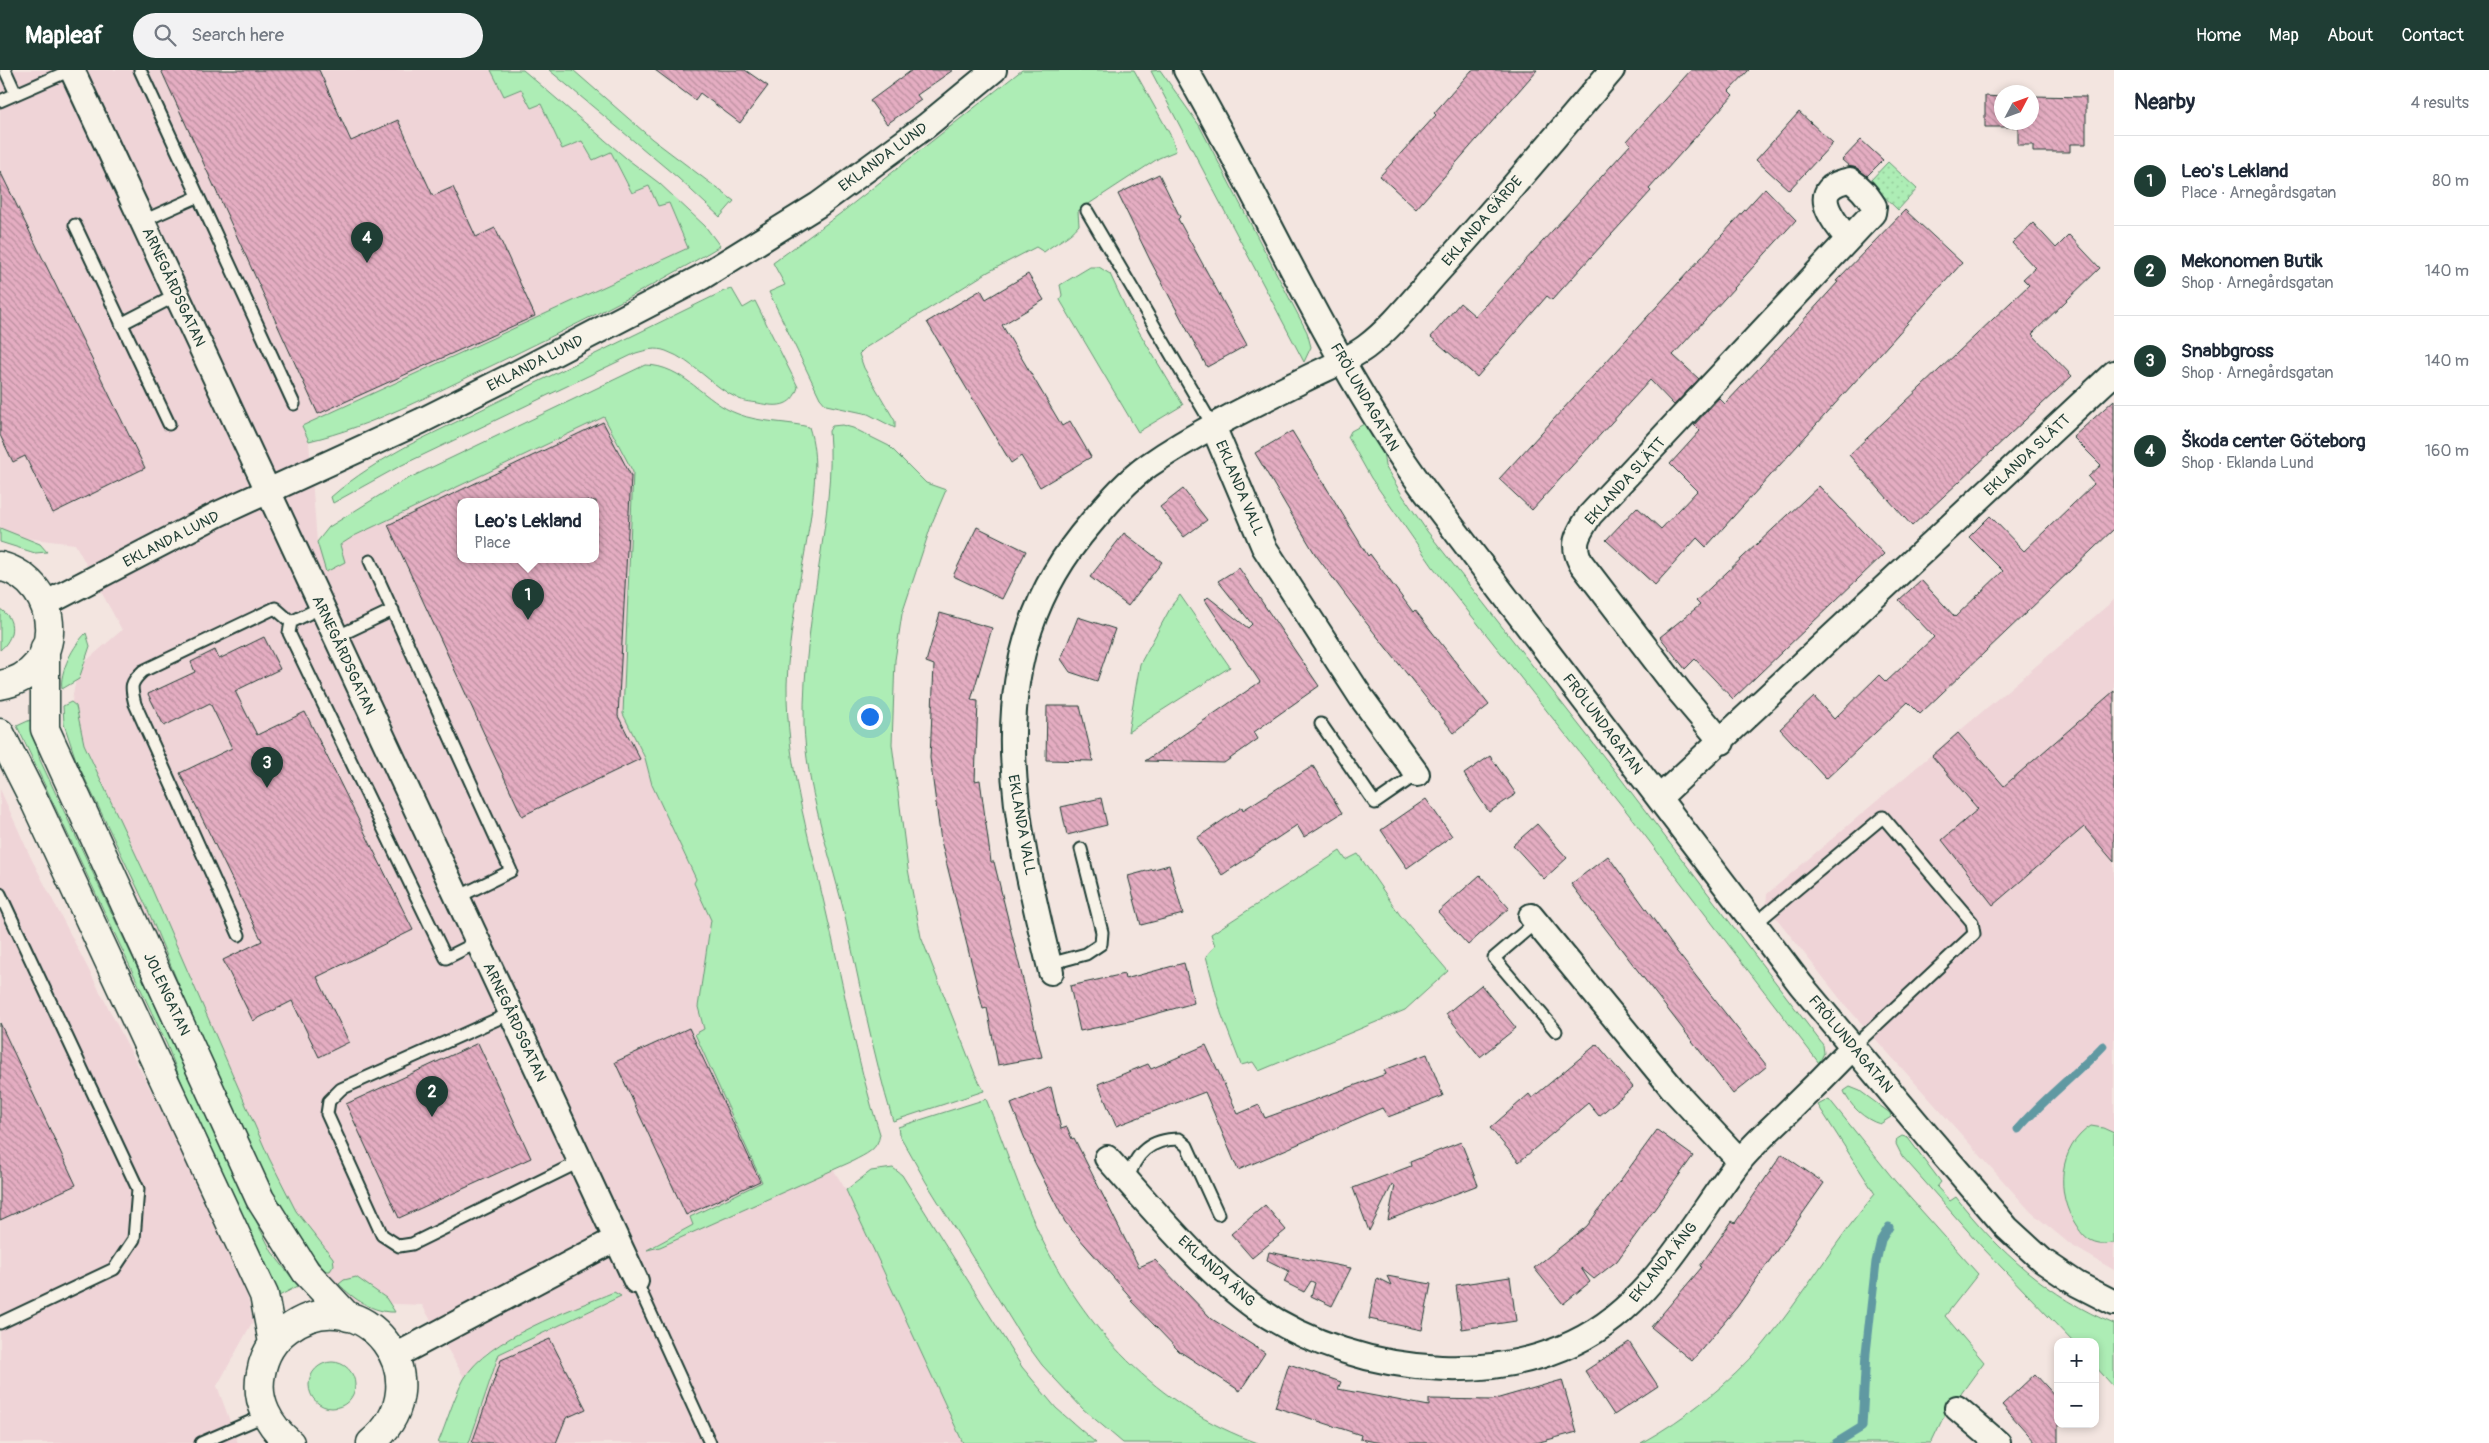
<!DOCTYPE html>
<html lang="en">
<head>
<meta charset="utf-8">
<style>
  :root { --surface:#fff; --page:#f2f2f3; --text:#1f2937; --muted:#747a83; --line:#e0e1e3; --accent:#1f3d34 }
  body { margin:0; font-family:Pangolin,sans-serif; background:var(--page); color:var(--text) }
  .controls { position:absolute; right:15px; bottom:15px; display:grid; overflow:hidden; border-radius:10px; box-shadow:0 2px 8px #0003 }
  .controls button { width:45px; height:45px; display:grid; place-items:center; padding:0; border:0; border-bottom:1px solid var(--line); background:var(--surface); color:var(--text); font:25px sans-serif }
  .compass { position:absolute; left:1994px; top:15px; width:45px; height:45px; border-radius:50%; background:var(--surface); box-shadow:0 2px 8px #0003; rotate:49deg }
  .you { position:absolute; left:869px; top:646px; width:18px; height:18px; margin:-12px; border:4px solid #fff; border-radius:50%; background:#1a73e8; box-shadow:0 0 0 8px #1a73e833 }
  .badge { display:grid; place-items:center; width:32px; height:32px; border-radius:50%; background:var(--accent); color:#fff; font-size:16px; font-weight:700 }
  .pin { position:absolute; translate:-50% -41px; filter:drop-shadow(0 1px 2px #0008) }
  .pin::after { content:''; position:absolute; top:26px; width:18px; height:15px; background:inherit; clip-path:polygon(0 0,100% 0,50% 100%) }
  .popup { position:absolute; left:457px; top:428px; width:142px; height:65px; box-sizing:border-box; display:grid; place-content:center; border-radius:10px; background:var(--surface); filter:drop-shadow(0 1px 4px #0005); font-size:16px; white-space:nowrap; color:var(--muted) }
  .popup b { font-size:19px; color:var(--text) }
  .popup::after { content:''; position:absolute; left:50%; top:100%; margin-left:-10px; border:10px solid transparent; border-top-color:var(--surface) }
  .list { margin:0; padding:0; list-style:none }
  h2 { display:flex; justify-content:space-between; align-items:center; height:65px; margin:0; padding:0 20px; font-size:21px }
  h2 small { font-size:16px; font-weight:400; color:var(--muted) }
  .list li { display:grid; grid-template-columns:32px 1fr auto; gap:15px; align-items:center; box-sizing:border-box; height:90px; padding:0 20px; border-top:1px solid var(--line) }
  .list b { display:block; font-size:19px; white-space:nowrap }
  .list p { margin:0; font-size:16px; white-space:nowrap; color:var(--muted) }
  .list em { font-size:16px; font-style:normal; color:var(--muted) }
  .icon { flex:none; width:28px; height:28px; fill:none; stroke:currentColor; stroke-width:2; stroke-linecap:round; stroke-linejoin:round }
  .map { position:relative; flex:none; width:2114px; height:1373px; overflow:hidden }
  header { display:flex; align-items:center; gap:30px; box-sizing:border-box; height:70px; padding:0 25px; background:var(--accent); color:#fff }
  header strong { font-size:24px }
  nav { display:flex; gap:28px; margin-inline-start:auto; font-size:18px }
  .search { width:350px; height:45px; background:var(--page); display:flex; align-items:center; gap:12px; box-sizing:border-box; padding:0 18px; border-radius:28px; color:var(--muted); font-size:19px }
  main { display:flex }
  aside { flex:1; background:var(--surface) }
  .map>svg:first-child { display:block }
</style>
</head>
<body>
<header>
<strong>Mapleaf</strong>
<div class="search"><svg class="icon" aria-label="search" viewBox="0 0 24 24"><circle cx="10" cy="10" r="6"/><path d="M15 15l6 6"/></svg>Search here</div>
<nav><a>Home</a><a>Map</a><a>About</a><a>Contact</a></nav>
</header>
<main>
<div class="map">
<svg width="2114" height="1373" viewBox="0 0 2114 1373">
  <defs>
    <pattern id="park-dots" width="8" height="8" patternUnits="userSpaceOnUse" patternTransform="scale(1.25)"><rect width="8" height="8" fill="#adedb5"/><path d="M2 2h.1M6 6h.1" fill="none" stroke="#94cc9c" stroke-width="1.8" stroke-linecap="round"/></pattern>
    <pattern id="building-back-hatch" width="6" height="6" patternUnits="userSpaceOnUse" patternTransform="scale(1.25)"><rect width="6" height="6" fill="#e5adc2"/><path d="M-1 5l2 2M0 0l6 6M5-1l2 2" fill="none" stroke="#b98e9e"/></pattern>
  </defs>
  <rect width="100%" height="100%" fill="#f3e5e0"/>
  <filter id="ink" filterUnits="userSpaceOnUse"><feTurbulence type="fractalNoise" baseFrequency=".02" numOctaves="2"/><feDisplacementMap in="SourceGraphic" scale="10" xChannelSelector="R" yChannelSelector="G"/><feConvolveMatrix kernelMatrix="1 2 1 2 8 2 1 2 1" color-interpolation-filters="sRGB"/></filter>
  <g filter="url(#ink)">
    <path fill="#efd4d7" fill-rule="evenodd" d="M0,0H491L504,26L521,19L541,34L562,78L582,71L611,82L632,123L649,116L669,133L688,178L536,249L306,366L309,371L317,472L326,501L340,480V475L354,466L605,347L633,402L623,644L645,688L652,715L696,809L694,813L711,850L698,937L704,959L696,965L762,1112L690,1147L693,1155L648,1179L660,1177L833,1099L846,1120L963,1373H469L499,1284L620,1226L613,1222L533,1257L486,1283L465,1309L422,1235L346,1232L287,1162L236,1063L68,652L78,598L122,560L75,474L0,465ZM460,431H596V489H460Z
      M2114,530V1200L2071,1175L2031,1142L1845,935L1766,835L1767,824Z
      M0,719L30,786L240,1193L253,1251L217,1316L238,1373H0Z"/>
    <path fill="#adedb5" stroke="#669574" d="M491,0H523L626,88L659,113L705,156L720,176C646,221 569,258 491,296C432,324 373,356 309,371L302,356L688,178L669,133L658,136L649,116L632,123L611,82L593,90L582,71L562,79L541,34L531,38L521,19L504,26Z
      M549,0H573L652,69L734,131L720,147L678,108Z
      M1022,0H1134L1172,68L1176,81L1159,88L1078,141L1079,155C1070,167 1056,172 1044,182L1036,177L988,202L865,278L859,284L864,298L895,351V358L868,344L826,335L820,328L769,222L785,215L773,193L841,143Z
      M1160,0L1199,55L1307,262L1311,277L1304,292L1151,1Z
      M1090,197H1099L1110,204L1129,245L1183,335L1138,362L1060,230L1062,225L1060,215Z
      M732,219L743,238L755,231L798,317C792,338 776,337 758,333C752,332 745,332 739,329C712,317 694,291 666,281C655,277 647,280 636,283L400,396L333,433L331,427C355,406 380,391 407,376L724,221Z
      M645,295C684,295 704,332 738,344C761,353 785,351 809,357C819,388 814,420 810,451C802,504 788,562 787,615C786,692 808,763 825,837C843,913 856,990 880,1064C878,1080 866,1084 853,1091L660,1177L647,1180L693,1155L690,1147L762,1112L695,964L704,959L698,937L711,850L694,813L696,809L652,715L645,688L623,644L633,402L604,347L354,466L340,475L345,492L326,502L317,472L329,457L401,412Z
      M1364,354L1383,381L1385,396L1401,423L1427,461L1615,701L1823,975L1824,983L1819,993L1630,746L1433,497L1371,408L1348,367L1351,361Z
      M842,355L853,358L889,376L926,413L946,420L932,453L902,544L895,590L892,674L908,799L921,867L975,1004L984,1021L893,1051C872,981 859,910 843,838C828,778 806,716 804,654C803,599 812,543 820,489C826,447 833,403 829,361L832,356Z
      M0,458L40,474L47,482L35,483L0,472Z
      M1180,525L1230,597L1128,662L1140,594L1172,535Z
      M0,539C17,549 14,569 0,580Z
      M86,563L90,576L79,609L62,619C59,601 74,575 86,563Z
      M71,632L76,636L84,674L151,817L269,1088L296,1141L333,1188L334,1195L330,1201H325L301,1170L260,1103L218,1009L147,838L76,690L64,654L63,636Z
      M30,650L40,690L259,1157L272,1182L298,1216L279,1226L205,1072L167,975L17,656Z
      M1340,781L1346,790L1358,784L1400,845L1448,901L1405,940L1259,1001L1253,992L1241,995L1221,943L1206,886L1215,876L1211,864Z
      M1850,1017L1860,1021L1890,1043L1891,1047L1880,1054C1865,1050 1849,1035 1844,1021Z
      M986,1029C1004,1073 1019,1120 1039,1163C1083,1258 1158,1338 1258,1373H1123L1083,1339L1042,1295L1023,1269L926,1112L899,1064L898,1057Z
      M1829,1029L1895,1111L1978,1204L1945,1246L1984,1292L1942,1350L1931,1373H1641C1686,1348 1729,1314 1763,1275C1803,1227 1834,1172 1875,1124L1818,1035Z
      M2091,1056L2103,1058L2114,1063V1173C2109,1173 2103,1175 2099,1174C2087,1172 2082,1164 2076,1155C2055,1124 2058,1077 2091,1056Z
      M1902,1066L1908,1068L1941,1112L1937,1117L1950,1131L1956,1127C1997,1181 2051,1228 2114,1254V1317L2095,1296V1272H2073L1982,1177L1902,1086L1896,1074L1897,1069Z
      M893,1098L902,1105L1022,1297L1056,1338L1096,1373H963L846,1120L871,1101Z
      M356,1207L386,1228L395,1242C374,1243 353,1229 339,1214L344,1210Z
      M614,1222L621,1226L499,1284L469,1373H438C447,1352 453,1329 464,1309C487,1268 571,1240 614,1222Z
      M309 1315a23 23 0 1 1 46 0a23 23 0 1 1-46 0Z"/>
    <path fill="url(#park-dots)" stroke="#669574" d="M1888,92L1917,119L1898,140L1869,112Z"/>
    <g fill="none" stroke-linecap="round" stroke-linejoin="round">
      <path stroke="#6099a2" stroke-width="9" d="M2018,1059C2043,1029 2076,1005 2103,976
        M1836,1373L1862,1357L1866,1283L1876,1192L1881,1170L1889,1157"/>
    </g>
    <path fill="url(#building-back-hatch)" stroke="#1f3d34" fill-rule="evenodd" d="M161,0H319L351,71L398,50L433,126L453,117L476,167L495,158L535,246L318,344Z
      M655,0H745L768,16L740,53L700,23L695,30Z
      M912,0H953L917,25L921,30L887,54L870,31Z
      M1472,0H1537L1416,139L1380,106L1436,45L1434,43Z
      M1691,0H1749L1729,21L1733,25L1649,119L1651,121L1552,230L1547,226L1477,307L1431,267L1460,233L1475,246L1631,74L1627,71Z
      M1985,26L2002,27V52H2032V26L2086,27V74H2070V82H2033V75H2018V57H1985Z
      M1799,42L1833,73L1789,120L1756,90Z
      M1861,70L1883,90L1867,106L1857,98L1850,97L1842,90Z
      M0,101L145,398L53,443L25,386L13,392L0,365Z
      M1159,104L1180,147L1178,149L1247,275L1207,297L1151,192L1118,124Z
      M1765,118L1796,150L1673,285L1699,309L1674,335L1650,310L1532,440L1499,409Z
      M1905,140L1962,193L1706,477L1697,468L1655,515L1606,470L1637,437L1661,459L1697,421L1670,394L1700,361L1694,355L1719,328L1725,334L1779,277L1838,212L1836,211Z
      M2033,153L2056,178L2069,165L2100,198L2032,264L2072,306L1912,456L1849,385L2029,215L2023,209L2035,198L2012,173Z
      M1028,204L1044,230L1002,255L1062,356L1070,351L1091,387L1040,417L1021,386L1011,393L927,252L981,220L986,229Z
      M2114,330V459L1920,644L1908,632L1826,709L1780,659L1814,627L1834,649L1879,605L1886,612L1934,567L1899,530L1921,510L1955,547L2003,501L1969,467L1990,446L2024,481L2094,414L2088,407L2101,395L2073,367Z
      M603,352L631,406L618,646L640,689L522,746L388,455ZM460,431H596V489H460Z
      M1292,361L1368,486L1370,484L1413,542L1415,540L1489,635L1454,663L1364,550L1315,484L1255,383Z
      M1819,416L1884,484L1733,629L1695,589L1685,599L1660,567L1700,535L1696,531Z
      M1183,419L1207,450L1184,467L1160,437Z
      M977,457L1026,481L1002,529L953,506Z
      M1124,463L1162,492L1128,536L1090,507Z
      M1239,498L1319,616L1254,662L1258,669L1224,693L1145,691L1260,612L1205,530L1208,527L1248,558L1252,554L1218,511Z
      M940,543L992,558L971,630L978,631L975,711L980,710L991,792H994L1042,987L998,995L987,938L983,939L941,771L930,688L934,595L926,592Z
      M1078,547L1115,559L1097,611L1070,602L1061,589Z
      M264,567L280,599L235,621L257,665L305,642L413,860L317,907L349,972L319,987L292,931L253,951L223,890L262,871L180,703L232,678L210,633L164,656L148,624L195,602L191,592L215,580L219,589Z
      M2114,621V792L2084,757L1993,835L1942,770L1978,739L1932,686L1958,663L2004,716Z
      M1047,636H1080L1093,691L1046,690Z
      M1490,686L1516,724L1489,742L1464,704Z
      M1313,696L1342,743L1304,767L1297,755L1222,805L1197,768L1242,737L1243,740Z
      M1101,728L1107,755L1067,765L1061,737Z
      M1426,729L1452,766L1407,798L1381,760Z
      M1537,754L1567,788L1544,809L1513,775Z
      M1608,786L1677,882L1767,996L1733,1024L1571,814Z
      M1169,795L1183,844L1141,855L1128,806Z
      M1480,805L1509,838L1468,875L1438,842Z
      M1184,893L1194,933L1134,950L1080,961L1070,916L1124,904L1125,909Z
      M1481,915L1516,958L1480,987L1446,944Z
      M0,953L76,1115L0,1150Z
      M689,958L760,1111L686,1145L615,992Z
      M478,973L531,1088L399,1148L346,1034Z
      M1597,974L1633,1017L1599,1046L1588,1033L1519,1092L1490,1058L1529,1024L1532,1028Z
      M1206,975L1238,1044L1259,1035L1265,1048L1386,1004L1384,1000L1427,984L1443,1026L1388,1047L1382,1038L1238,1100L1205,1022L1116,1056L1098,1014L1148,994L1151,999Z
      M1051,1017L1061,1059L1067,1057L1072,1069L1074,1068L1139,1197L1155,1190L1212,1249L1265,1283L1240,1321L1179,1281L1131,1231L1133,1230L1065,1152L1033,1089L1011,1034Z
      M1657,1060L1693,1086L1617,1191L1594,1209L1581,1198L1590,1212L1563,1234L1534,1198L1587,1156Z
      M1461,1072L1478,1115L1388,1150L1395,1116L1392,1115L1369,1161L1353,1118L1411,1096L1410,1092Z
      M1782,1084L1824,1113L1737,1237L1692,1291L1651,1257L1702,1197L1700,1196L1732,1151L1735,1153Z
      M1265,1135L1286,1160L1252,1188L1231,1164Z
      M1269,1182L1351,1198L1332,1236L1311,1226L1315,1213L1311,1211L1304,1222L1284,1212L1289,1201L1267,1190Z
      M1387,1206L1431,1214L1422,1260L1369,1249L1377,1208L1391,1215Z
      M1510,1207L1516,1251L1462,1259L1456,1215Z
      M550,1269L586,1339L566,1348L556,1373H472L501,1290Z
      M1629,1272L1658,1316L1614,1345L1585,1301Z
      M1289,1294L1341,1312L1338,1319L1429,1336V1329L1492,1330L1562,1310L1577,1362L1536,1373H1381L1360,1369L1361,1365L1275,1337Z
      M2035,1304L2058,1329V1373H2036L2002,1335Z"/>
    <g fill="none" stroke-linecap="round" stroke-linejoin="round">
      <g stroke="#1f3d34" stroke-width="15">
        <path id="lane" d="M5,0L16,24
          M140,0L294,334
          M0,31L71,0
          M1087,141L1213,356
          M143,151L197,127
          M75,155L169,354
          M121,254L177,225
          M370,491L511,801L456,828
          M291,552L289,563L446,888L478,872
          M336,567L393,540
          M1321,654L1375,733L1417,704
          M0,824L138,1119L134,1169L114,1199L0,1253
          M1535,853L1494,888L1556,961
          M1755,854L1883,747L1972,852L1974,864L1853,977
          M239,865L135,634C131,617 129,614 143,601L275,538L291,552L322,537
          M1049,894L1086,884L1101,874L1102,862L1081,779
          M511,943L341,1019L329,1031L327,1044L382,1165L399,1176L412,1174L579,1092
          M1128,1111C1134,1084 1150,1069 1179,1069L1187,1076L1218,1144
          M636,1211L710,1373
          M201,1373L266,1345"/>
      </g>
      <g stroke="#1f3d34" stroke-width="28">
        <path id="street" d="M72,0L636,1211
          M1186,0C1267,140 1330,291 1425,421L1801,915L1930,1069L2007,1158L2043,1191L2077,1214L2114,1233
          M1213,356L1264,477L1361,627L1417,704
          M45,534L218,444L421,351L515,304L702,207L818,135L926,56L994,0
          M1722,672L1679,621L1581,493C1570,472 1579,463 1590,445L1873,143L1874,136C1867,125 1861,117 1850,110C1806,118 1832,149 1848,169
          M1659,728L2114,303
          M1531,846L1673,1019L1740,1091
          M1051,902C1013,746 974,588 1091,453C1108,433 1126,411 1149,395C1197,362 1251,336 1303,310C1324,299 1347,291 1366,277C1395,255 1418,223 1443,196C1501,132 1556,66 1612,0
          M1107,1088C1151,1137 1203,1200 1256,1238C1357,1308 1526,1327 1623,1240C1670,1199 1701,1142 1738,1093C1752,1076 1769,1060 1785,1045C1808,1023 1831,1000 1853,977
          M395,1286L616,1169
          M1957,1338L1998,1373"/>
      </g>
      <g stroke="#1f3d34" stroke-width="31">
        <path id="secondary" d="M0,496C64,513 67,604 0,615
          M45,578V659L260,1129L306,1202L348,1247
          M0,663L35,732L264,1225L273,1273
          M290,1373C269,1356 255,1331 261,1303C264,1285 273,1270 288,1259C362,1204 446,1311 371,1373"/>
      </g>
      <use href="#lane" stroke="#f7f3e8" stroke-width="11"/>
      <use href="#street" stroke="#f7f3e8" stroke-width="24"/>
      <use href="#secondary" stroke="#f7f3e8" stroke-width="28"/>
    </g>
  </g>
  <g text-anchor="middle" stroke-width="5" stroke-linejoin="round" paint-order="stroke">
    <g font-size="15" fill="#1f3d34" stroke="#f7f3e8">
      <text transform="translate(883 87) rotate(-36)" y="5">EKLANDA LUND</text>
      <text transform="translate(1482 151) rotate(-49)" y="5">EKLANDA GÄRDE</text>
      <text transform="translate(174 217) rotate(65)" y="5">ARNEGÅRDSGATAN</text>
      <text transform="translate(535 293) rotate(-27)" y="5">EKLANDA LUND</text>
      <text transform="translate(1365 327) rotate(60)" y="5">FRÖLUNDAGATAN</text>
      <text transform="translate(2027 385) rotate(-43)" y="5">EKLANDA SLÄTT</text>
      <text transform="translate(1625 411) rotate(-48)" y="5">EKLANDA SLÄTT</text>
      <text transform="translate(1240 418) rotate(67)" y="5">EKLANDA VALL</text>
      <text transform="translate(171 469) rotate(-27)" y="5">EKLANDA LUND</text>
      <text transform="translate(344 585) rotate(65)" y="5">ARNEGÅRDSGATAN</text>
      <text transform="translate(1603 654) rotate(53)" y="5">FRÖLUNDAGATAN</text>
      <text transform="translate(1022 755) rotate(80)" y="5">EKLANDA VALL</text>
      <text transform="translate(167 924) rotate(65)" y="5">JOLENGATAN</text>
      <text transform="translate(515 952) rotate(65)" y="5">ARNEGÅRDSGATAN</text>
      <text transform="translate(1851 974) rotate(50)" y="5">FRÖLUNDAGATAN</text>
      <text transform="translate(1663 1192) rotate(-51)" y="5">EKLANDA ÄNG</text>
      <text transform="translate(1217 1201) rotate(42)" y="5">EKLANDA ÄNG</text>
    </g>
  </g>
</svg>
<div class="controls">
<button>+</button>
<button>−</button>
</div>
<svg class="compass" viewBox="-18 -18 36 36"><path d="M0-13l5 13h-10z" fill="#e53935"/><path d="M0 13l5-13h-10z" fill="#747a83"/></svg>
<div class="you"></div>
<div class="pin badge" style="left:528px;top:550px">1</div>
<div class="popup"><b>Leo's Lekland</b>Place</div>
<div class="pin badge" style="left:432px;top:1047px">2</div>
<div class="pin badge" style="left:267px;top:718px">3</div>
<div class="pin badge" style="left:367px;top:193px">4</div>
</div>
<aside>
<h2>Nearby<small>4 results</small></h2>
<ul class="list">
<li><span class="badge">1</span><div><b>Leo's Lekland</b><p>Place · Arnegårdsgatan</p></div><em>80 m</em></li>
<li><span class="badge">2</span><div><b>Mekonomen Butik</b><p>Shop · Arnegårdsgatan</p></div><em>140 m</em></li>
<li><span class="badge">3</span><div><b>Snabbgross</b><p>Shop · Arnegårdsgatan</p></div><em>140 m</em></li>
<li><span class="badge">4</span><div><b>Škoda center Göteborg</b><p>Shop · Eklanda Lund</p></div><em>160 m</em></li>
</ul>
</aside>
</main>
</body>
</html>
